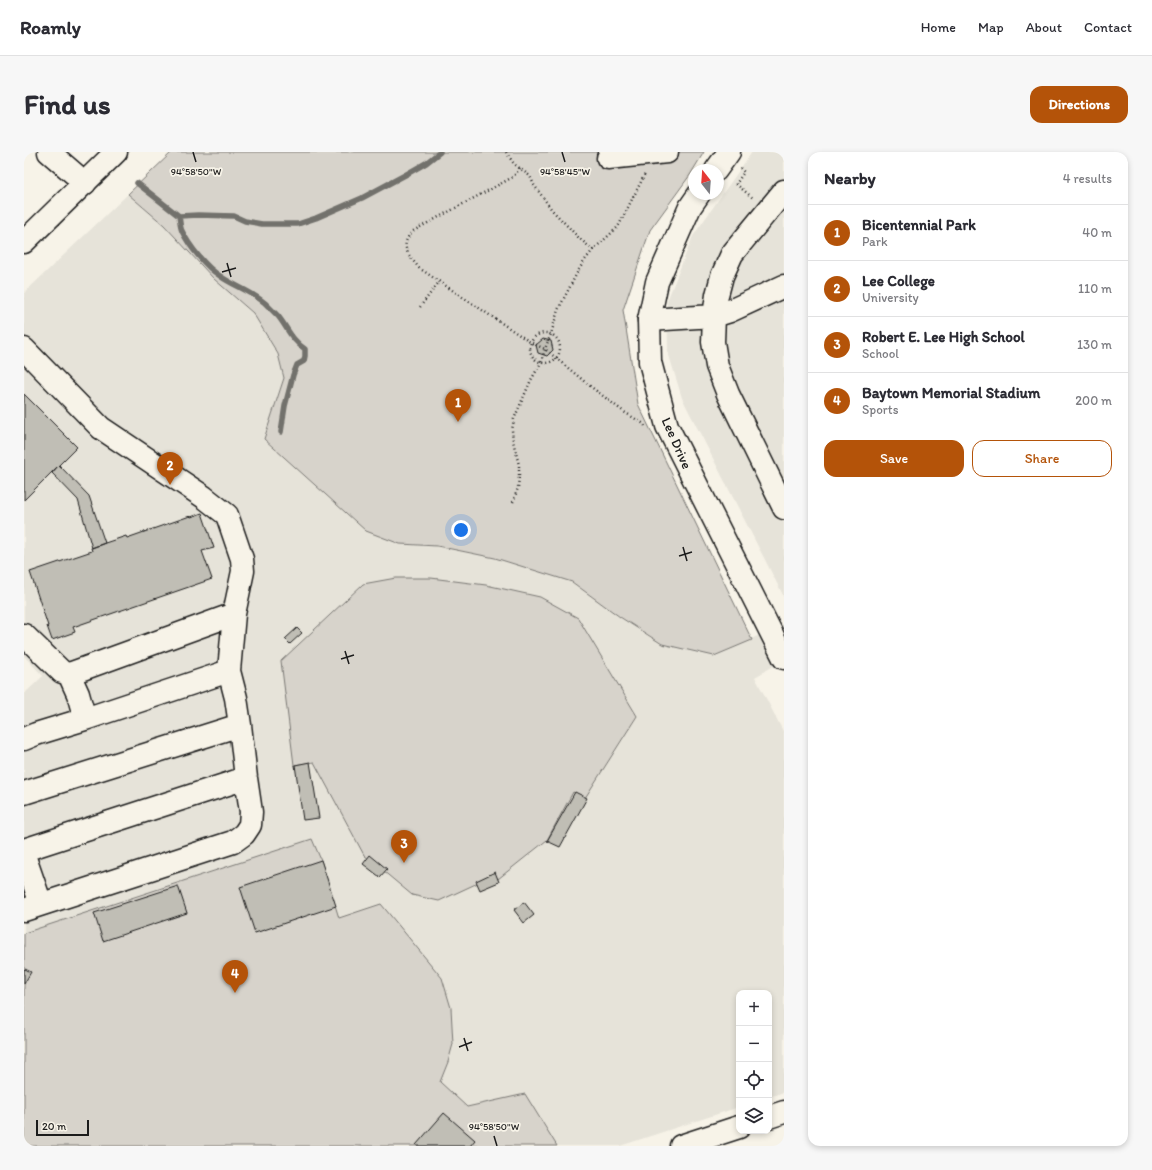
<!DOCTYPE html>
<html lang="en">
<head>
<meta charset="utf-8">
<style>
  :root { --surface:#fff; --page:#f7f7f7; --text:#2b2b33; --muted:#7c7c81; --line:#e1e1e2; --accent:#b45309 }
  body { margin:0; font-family:Itim,sans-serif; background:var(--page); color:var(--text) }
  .controls { position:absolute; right:12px; bottom:12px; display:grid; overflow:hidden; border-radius:8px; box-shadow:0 2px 6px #0003 }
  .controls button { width:36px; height:36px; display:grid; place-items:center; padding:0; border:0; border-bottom:1px solid var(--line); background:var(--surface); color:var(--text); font:20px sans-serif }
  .compass { position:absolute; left:664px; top:12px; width:36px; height:36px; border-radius:50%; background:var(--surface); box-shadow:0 2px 6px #0003; rotate:343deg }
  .scale { position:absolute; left:12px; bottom:10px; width:53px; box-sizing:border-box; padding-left:4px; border:2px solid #1c1c1c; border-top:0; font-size:11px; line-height:14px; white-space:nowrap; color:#1c1c1c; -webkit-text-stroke:3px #f7f3e8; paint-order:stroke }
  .you { position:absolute; left:437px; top:378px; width:14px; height:14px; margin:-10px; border:3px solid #fff; border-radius:50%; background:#1a73e8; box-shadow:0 0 0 6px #1a73e833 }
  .badge { display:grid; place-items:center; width:26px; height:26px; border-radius:50%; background:var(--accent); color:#fff; font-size:13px; font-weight:700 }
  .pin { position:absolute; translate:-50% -33px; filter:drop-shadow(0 1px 2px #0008) }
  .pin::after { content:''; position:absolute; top:21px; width:14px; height:12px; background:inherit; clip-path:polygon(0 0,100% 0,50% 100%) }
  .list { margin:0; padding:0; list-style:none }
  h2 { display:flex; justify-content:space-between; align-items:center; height:52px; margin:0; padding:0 16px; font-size:17px }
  h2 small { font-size:13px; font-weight:400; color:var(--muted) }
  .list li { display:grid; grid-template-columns:26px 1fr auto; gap:12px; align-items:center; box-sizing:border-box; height:56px; padding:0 16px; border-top:1px solid var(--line) }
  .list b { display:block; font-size:15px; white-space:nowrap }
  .list p { margin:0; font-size:13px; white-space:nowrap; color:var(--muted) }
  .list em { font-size:13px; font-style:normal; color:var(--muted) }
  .actions { display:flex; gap:8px; padding:12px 16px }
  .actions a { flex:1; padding:9px 0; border:1px solid var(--accent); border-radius:12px; text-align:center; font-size:14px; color:var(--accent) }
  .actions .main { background:var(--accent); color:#fff }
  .icon { flex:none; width:22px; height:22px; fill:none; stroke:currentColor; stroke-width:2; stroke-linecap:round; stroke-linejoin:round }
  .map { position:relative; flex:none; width:760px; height:994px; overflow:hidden; border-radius:12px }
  header { display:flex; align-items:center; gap:24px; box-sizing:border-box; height:56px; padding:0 20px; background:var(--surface); border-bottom:1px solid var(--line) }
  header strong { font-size:19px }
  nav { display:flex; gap:22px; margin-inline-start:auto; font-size:14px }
  .intro { display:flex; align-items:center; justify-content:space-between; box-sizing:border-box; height:96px; padding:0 24px }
  h1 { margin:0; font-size:28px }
  .button { padding:10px 18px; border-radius:12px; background:var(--accent); color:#fff; font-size:14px; font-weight:700 }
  main { display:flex; gap:24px; padding:0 24px }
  aside { flex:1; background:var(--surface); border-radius:12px; box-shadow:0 2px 6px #0003 }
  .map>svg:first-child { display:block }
</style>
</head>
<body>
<header>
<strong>Roamly</strong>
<nav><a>Home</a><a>Map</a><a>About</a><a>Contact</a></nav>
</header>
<div class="intro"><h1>Find us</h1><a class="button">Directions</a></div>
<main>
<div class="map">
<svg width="760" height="994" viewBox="0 0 760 994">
  <rect width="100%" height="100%" fill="#f7f3e8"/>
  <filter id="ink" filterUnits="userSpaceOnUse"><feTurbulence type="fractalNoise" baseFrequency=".025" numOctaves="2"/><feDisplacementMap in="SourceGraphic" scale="8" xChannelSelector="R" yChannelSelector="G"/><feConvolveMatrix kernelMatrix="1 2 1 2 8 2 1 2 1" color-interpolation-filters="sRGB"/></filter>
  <g filter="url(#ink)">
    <path fill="#e6e3d9" d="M728,0H760V445L658,246L644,200L643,149L669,84Z
      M104,42L140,73L190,127L229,161L254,202L260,226L240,287L376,392L413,394L471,406L548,430L596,465L638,492L690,504L760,472V508L731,525L760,581V940L745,945V841H715V955L596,994H0V542L19,524L0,504V141Z"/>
    <path fill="#d7d3cb" stroke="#7a7874" d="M148,0H680L666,23L626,78L599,158L614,252L728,488L690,504L638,492L596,465L548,430L471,406L413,394L376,392L342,379L240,287L260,226L254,202L229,161L190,127L140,73L104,42Z
      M372,426H407L462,433L516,445L554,466L613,564L561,646L549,640L523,688L474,727L471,723L415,749L388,743L340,703L290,610L270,613L257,509L339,432Z
      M288,687L297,708L315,766L357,752L418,826L427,856L429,892L424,910L416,930L443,955L501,942L533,994H0V781Z"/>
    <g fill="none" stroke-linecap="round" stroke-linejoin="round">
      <path stroke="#72716c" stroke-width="5.5" d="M113,31L155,64L174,63L210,64L221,69L238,72H274L292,66L338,46L381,23L402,11L416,0
        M155,64C156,69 156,75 158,79C165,94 182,115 196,124C210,134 227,139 241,151C245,155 250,160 254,164C263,175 268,189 281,197V204L280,209L273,213L269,223L261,254L257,280"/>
    </g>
    <path fill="#c0beb5" stroke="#1c1c1c" d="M519,187L527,189L529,198L523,204L514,201L512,193Z
      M0,242L53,295L0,348Z
      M35,313L65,344L81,391L68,396L54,348L28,321Z
      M178,361L190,396L178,399L188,427L49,475L51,480L28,488L23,474H24L6,420L68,399L67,396L81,391L102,384L103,386L166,364L167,365Z
      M273,476L278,481L266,492L261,487Z
      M286,610L295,666L279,668L271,613Z
      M551,640L563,646L536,695L523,689Z
      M346,703L363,717L356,725L339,712Z
      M297,708L312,754L231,781L216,735Z
      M471,720L475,730L456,738L452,729Z
      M154,734L163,761L79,789L70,761Z
      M500,750L510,763L500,771L490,758Z
      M1,817L7,820L0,832V818Z
      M420,961L451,988L446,994H393L392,993Z"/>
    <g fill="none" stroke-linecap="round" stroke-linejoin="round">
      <g stroke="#1c1c1c" stroke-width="25">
        <path id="minor" d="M25,0L61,31
          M584,6L643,0
          M760,39L708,102L698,124L693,143L690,164L689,190L693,214L704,242L760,356
          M625,168L690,164L706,159L760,134
          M0,197L77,276L180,345L203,363L218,407L219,419L210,462L205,519L212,546L216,573L222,626L227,660L226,673L220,682L209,690L0,758
          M0,483L38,520L45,522L54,542L61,567
          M45,522L210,462
          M0,587L12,582L61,567L205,519
          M0,641L216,573
          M0,698L222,626
          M0,703L17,752
          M745,965L760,960
          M657,994L715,975"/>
      </g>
      <g stroke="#1c1c1c" stroke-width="25">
        <path id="major" d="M692,18L705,0
          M675,42L666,55L633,130L625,168L626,210L643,274L760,506
          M0,90L92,0"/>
      </g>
      <path stroke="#1c1c1c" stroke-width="2.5" stroke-dasharray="1 3" stroke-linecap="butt" d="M482,0L490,12L506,24L510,33L528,58L555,86L569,98
        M496,16L489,25L389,79C374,94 385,103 395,116L506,190L521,197L566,234L600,260L620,272L621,274
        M716,16L720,20L712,32L729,46
        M396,155L415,130
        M506 196a15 15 0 1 1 30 0a15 15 0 1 1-30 0Z
        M489,350L494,336L495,324V313L489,289L488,278L490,267L507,228L517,211L521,197L527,182L534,158L554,119L561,108L569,98L594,75L621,22"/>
      <use href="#minor" stroke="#f7f3e8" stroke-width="22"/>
      <use href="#major" stroke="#f7f3e8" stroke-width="22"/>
    </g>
  </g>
  <path fill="none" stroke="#1c1c1c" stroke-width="1.5" d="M169,0L172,10M538,0L541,10M203,111L207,125M198,120L212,116M659,395L663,409M655,404L668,400M321,499L325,512M317,507L330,503M440,886L444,899M435,895L448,890M470,984L473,994"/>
  <g text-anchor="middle" stroke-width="3.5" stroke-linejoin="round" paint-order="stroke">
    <g font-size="14" fill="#1c1c1c" stroke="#f7f3e8">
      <text transform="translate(653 291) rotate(66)" y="5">Lee Drive</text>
    </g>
  </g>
  <g font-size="10" text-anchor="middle" fill="#1c1c1c" stroke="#f7f3e8" stroke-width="3.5" stroke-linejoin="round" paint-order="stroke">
    <text x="172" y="23">94°58'50"W</text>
    <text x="541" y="23">94°58'45"W</text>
    <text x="470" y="978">94°58'50"W</text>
  </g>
</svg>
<div class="controls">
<button>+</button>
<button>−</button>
<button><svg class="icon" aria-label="locate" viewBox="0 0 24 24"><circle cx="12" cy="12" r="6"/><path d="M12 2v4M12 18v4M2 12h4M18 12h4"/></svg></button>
<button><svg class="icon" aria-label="layers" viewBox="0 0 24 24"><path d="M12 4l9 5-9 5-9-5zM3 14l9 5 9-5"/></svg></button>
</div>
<svg class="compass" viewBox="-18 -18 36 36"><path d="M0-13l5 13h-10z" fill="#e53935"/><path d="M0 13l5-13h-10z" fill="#7c7c81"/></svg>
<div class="scale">20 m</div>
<div class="you"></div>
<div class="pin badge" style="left:434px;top:270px">1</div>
<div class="pin badge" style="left:146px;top:333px">2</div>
<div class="pin badge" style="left:380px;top:711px">3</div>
<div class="pin badge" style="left:211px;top:841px">4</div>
</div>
<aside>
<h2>Nearby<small>4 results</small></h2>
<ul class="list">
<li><span class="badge">1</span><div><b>Bicentennial Park</b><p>Park</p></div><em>40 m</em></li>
<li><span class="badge">2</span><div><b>Lee College</b><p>University</p></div><em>110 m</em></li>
<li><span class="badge">3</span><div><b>Robert E. Lee High School</b><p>School</p></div><em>130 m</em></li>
<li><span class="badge">4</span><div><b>Baytown Memorial Stadium</b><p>Sports</p></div><em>200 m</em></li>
</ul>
<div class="actions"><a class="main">Save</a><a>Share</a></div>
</aside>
</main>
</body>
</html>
